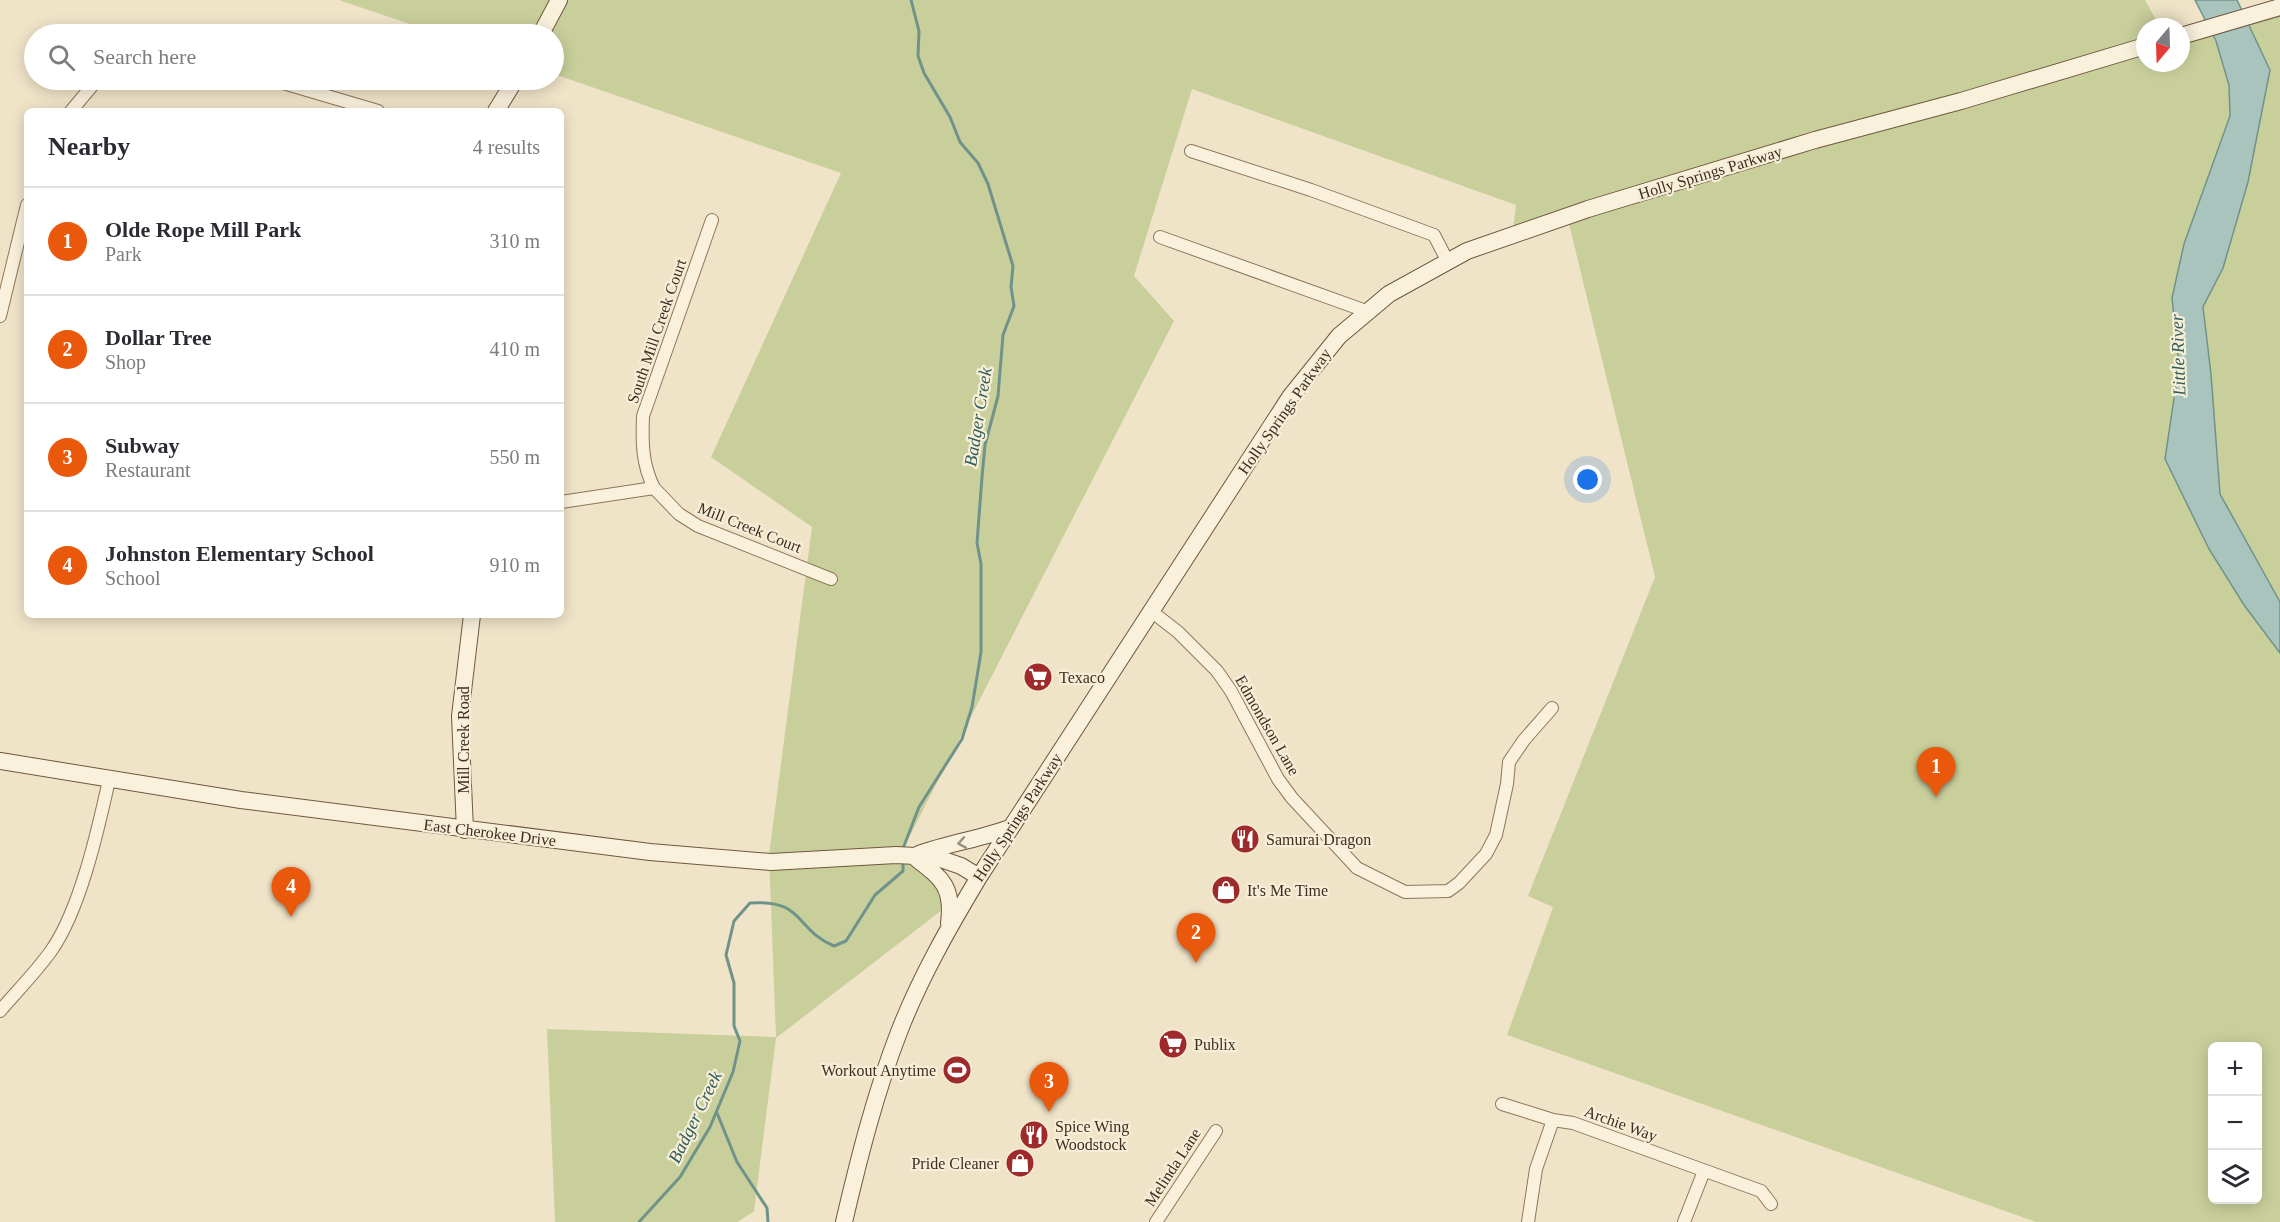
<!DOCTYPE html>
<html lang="en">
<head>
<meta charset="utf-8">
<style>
  :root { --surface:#fff; --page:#f7f7f7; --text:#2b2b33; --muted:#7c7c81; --line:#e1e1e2; --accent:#ea580c }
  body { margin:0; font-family:"Times New Roman",serif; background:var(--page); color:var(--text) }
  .controls { position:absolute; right:18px; bottom:18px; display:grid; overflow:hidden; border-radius:9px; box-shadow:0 3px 15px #0003 }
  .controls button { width:54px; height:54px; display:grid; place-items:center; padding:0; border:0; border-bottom:2px solid var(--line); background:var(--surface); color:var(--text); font:30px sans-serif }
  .compass { position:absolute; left:2136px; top:18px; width:54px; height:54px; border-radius:50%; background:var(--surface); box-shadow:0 3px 15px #0003; rotate:199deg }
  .you { position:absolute; left:1588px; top:480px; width:21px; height:21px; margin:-15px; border:4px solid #fff; border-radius:50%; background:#1a73e8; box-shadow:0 0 0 9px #1a73e833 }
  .badge { display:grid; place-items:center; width:39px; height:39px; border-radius:50%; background:var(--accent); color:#fff; font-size:20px; font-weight:700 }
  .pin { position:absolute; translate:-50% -50px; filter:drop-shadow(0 2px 3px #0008) }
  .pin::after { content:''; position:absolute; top:32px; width:21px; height:18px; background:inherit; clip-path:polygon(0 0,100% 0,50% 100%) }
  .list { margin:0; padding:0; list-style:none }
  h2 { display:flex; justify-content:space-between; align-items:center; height:78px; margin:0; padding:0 24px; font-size:26px }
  h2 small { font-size:20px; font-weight:400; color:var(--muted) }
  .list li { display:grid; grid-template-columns:39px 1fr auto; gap:18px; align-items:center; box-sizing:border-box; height:108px; padding:0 24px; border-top:2px solid var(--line) }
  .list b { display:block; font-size:22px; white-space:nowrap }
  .list p { margin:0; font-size:20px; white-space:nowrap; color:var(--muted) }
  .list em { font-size:20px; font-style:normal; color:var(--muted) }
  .icon { flex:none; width:33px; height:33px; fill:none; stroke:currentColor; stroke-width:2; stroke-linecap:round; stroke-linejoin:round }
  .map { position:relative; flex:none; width:2280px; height:1222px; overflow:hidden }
  .search { position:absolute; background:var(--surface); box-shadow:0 3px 15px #0003; left:24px; top:24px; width:540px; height:66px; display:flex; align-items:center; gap:15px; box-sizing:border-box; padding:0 21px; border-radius:33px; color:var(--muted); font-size:22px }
  .panel { position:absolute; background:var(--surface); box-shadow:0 3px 15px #0003; left:24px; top:108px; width:540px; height:510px; border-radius:9px }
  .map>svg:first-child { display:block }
</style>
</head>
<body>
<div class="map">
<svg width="2280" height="1222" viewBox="0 0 2280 1222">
  <rect width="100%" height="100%" fill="#f0e4c8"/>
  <path fill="#c9cf9b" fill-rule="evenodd" d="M339,0H2145L2160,27H2145V63H2181V41L2280,13V1222H2036L1507,1035L1553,907L1528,896L1655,577L1569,224L1513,230L1516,205L1192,89L1134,276L1174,321L903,849L951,903L776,1038L754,1211L738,1222H555L547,1029L776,1037L769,855L812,527L711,457L841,173L554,74V34H439ZM2212,1046H2258V1200H2212Z"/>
  <path fill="#a9c4bc" stroke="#6f938a" stroke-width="1.5" d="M2195,0H2237L2270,70L2248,182L2223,268L2203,307L2211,374L2220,494L2280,602V653L2244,605L2209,549L2165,459L2179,365L2172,298L2184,244L2230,116L2229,85L2216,41Z"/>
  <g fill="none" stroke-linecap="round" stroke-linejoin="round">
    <path stroke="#6f938a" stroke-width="3" d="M904,846L919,807L962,739L972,707L981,652V564L977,543L982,477L985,445L998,396L1003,335L1014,306L1011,287L1013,266L988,184L978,163L960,142L950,117L924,73L918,56L919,31L911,0
      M717,1113L737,1162L767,1208L768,1222
      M639,1222L680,1177L710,1127L733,1072L740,1041L734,1026V983L726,955L734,921L750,903C805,899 794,929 834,946L846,941L875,895L903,871V864"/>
    <g stroke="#8d765c" stroke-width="14">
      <path id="street" d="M273,80L378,111
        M71,111L97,80
        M1191,151L1311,190L1434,235L1447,260
        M1160,237L1366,311
        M0,316L27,205
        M654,488C642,464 642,443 643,416L712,220
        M561,502L654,488L679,514L698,526L831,579
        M1151,611L1178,632L1217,671L1231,691L1278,779L1292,798L1357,868L1405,892L1448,891L1459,883L1486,854L1496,835L1507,784L1509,762L1524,740L1552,708
        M0,1011C17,991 36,972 51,951C80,910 98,830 109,780
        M1502,1104L1553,1120
        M1156,1222L1216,1131
        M1528,1222L1536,1169L1553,1120L1573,1123L1761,1191L1771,1204
        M1684,1222L1704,1171"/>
    </g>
    <g stroke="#6f573f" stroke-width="18">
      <path id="secondary" d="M541,34L559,0
        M2181,36L2280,7
        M496,111L515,80
        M0,761L241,800L650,852L771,862L896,855L935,857L961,866L979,877
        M465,830L460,716L472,615
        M919,854C949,843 980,839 1010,828
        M913,856C940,877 954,885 949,923
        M844,1222C859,1158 875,1094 899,1032C920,978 949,927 979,877L1290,397L1339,336L1389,294L1467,251L1588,209L1815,140L1961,101L2145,46"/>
    </g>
    <use href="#street" stroke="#faf1dc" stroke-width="12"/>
    <use href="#secondary" stroke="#faf1dc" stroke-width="16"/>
  </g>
  <defs><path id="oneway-chevron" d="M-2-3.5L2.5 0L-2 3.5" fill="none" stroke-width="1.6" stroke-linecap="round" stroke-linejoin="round" transform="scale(1.5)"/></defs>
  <use stroke="#9c907e" href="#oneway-chevron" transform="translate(962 843) rotate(170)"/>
  <defs>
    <g id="supermarket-disc" transform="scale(1.5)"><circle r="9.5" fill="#9e2a2b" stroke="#f7eed8"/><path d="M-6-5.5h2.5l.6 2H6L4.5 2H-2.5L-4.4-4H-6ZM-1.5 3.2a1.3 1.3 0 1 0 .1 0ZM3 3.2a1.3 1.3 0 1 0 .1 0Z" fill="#fff"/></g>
    <g id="restaurant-disc" transform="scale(1.5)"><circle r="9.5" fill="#9e2a2b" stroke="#f7eed8"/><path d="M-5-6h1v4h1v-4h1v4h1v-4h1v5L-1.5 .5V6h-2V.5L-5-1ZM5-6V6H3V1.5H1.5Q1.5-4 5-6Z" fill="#fff"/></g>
    <g id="shop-disc" transform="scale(1.5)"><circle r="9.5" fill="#9e2a2b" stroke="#f7eed8"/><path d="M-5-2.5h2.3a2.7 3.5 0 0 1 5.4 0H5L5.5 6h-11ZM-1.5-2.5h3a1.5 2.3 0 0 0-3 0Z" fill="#fff"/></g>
    <g id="stadium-disc" transform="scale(1.5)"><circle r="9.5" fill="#9e2a2b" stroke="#f7eed8"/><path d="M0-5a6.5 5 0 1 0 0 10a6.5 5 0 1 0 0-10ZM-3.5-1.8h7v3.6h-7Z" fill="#fff"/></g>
  </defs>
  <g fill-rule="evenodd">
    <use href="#supermarket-disc" x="1038" y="677"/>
    <use href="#restaurant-disc" x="1245" y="839"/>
    <use href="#shop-disc" x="1226" y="890"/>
    <use href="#supermarket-disc" x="1173" y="1044"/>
    <use href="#stadium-disc" x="957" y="1070"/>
    <use href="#restaurant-disc" x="1034" y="1135"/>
    <use href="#shop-disc" x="1020" y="1163"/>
  </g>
  <g text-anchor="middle" stroke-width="4.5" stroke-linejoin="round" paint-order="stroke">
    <g font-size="16" fill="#3d2e20" stroke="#f7eed8">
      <text transform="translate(1710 172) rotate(-17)" y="6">Holly Springs Parkway</text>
      <text transform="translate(656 331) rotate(-71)" y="6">South Mill Creek Court</text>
      <text transform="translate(1284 411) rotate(-55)" y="6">Holly Springs Parkway</text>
      <text transform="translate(750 527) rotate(22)" y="6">Mill Creek Court</text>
      <text transform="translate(1268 725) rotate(60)" y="6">Edmondson Lane</text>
      <text transform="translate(463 740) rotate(-90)" y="6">Mill Creek Road</text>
      <text transform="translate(1017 817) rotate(-57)" y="6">Holly Springs Parkway</text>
      <text transform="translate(490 832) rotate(7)" y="6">East Cherokee Drive</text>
      <text transform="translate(1621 1123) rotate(20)" y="6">Archie Way</text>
      <text transform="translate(1172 1167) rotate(-57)" y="6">Melinda Lane</text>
    </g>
    <g font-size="16" fill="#3d2e20" stroke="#f7eed8" text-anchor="start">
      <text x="1059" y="683">Texaco</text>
      <text x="1266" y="845">Samurai Dragon</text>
      <text x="1247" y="896">It's Me Time</text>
      <text x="1194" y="1050">Publix</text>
      <text x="936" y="1076" text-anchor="end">Workout Anytime</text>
      <text x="1055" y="1132">Spice Wing<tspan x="1055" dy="18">Woodstock</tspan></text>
      <text x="999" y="1169" text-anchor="end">Pride Cleaner</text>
    </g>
    <g font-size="18" font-style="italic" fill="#2f5d5a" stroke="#f7eed8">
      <text transform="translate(2178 355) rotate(-92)" y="6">Little River</text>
      <text transform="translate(978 417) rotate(-81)" y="6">Badger Creek</text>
      <text transform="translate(695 1117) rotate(-64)" y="6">Badger Creek</text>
    </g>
  </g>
</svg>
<div class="controls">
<button>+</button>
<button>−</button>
<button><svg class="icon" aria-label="layers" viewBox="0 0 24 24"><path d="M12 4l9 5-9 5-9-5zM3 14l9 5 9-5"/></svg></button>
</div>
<svg class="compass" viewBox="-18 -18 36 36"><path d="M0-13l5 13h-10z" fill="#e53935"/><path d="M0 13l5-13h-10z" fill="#7c7c81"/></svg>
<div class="you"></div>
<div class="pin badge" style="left:1936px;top:797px">1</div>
<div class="pin badge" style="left:1196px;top:963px">2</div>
<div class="pin badge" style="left:1049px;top:1112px">3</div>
<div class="pin badge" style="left:291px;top:917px">4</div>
<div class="search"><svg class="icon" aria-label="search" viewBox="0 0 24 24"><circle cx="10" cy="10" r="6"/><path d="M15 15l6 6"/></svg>Search here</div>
<section class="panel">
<h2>Nearby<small>4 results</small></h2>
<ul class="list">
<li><span class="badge">1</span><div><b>Olde Rope Mill Park</b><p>Park</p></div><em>310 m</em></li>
<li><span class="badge">2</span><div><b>Dollar Tree</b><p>Shop</p></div><em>410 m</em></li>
<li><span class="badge">3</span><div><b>Subway</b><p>Restaurant</p></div><em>550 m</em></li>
<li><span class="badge">4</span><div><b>Johnston Elementary School</b><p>School</p></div><em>910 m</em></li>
</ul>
</section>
</div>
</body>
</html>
